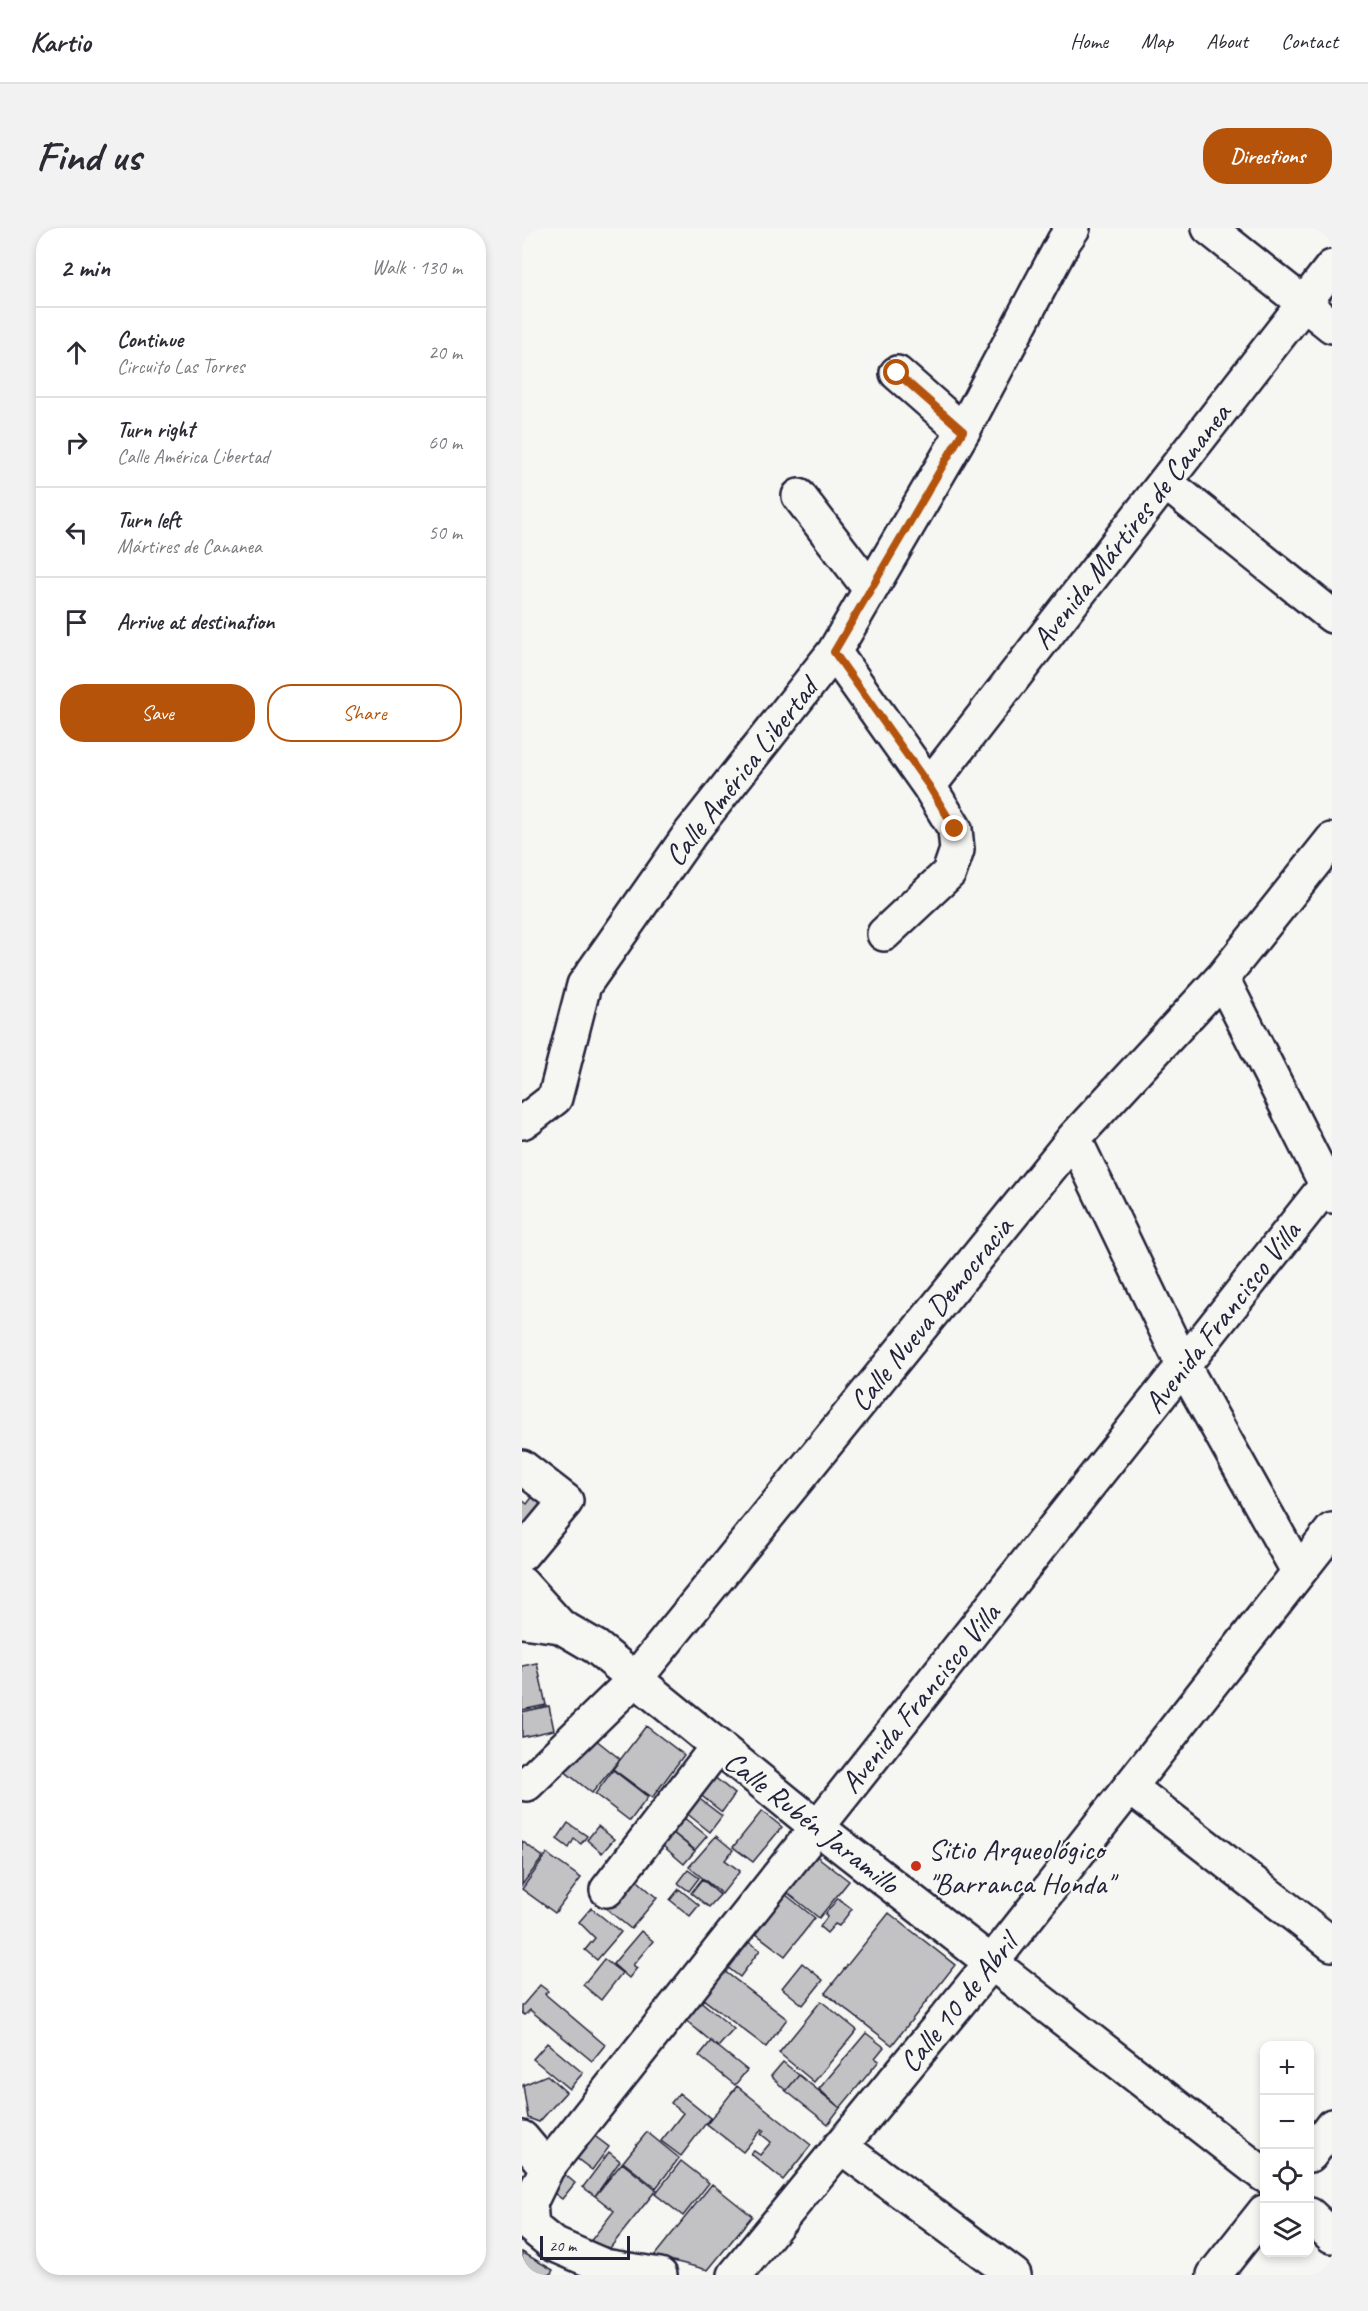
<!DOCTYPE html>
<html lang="en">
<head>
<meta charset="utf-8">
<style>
  :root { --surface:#fff; --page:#f2f2f3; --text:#2b2b33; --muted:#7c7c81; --line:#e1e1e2; --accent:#b45309 }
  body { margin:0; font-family:Caveat,sans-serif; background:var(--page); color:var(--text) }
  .controls { position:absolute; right:18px; bottom:18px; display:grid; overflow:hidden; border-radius:12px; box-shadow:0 3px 9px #0003 }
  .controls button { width:54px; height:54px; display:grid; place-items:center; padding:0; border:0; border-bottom:2px solid var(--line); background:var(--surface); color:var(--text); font:30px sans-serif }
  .scale { position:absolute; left:18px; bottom:15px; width:90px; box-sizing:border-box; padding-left:6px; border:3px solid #22223b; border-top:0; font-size:16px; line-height:21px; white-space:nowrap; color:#22223b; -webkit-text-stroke:4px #f6f6f2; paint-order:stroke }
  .stop { position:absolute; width:18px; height:18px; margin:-14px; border:4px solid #b45309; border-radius:50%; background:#fff }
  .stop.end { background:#b45309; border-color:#fff; box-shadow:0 2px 6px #0008 }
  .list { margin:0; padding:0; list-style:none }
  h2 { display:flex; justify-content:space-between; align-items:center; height:78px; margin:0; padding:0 24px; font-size:26px }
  h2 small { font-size:20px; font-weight:400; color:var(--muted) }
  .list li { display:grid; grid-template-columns:39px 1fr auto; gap:18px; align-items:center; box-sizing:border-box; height:90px; padding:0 24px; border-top:2px solid var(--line) }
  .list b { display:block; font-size:22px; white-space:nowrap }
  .list p { margin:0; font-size:20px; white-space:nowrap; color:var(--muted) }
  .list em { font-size:20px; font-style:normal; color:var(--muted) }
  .actions { display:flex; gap:12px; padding:18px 24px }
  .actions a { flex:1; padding:14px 0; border:2px solid var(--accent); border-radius:24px; text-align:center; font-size:21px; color:var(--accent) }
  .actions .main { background:var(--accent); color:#fff }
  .icon { flex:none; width:33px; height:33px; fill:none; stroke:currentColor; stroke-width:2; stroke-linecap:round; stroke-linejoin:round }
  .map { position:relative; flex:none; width:810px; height:2047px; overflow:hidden; border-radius:24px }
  header { display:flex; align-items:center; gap:36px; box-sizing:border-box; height:84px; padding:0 30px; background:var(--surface); border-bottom:2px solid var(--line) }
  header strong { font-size:28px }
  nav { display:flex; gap:33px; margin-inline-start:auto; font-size:21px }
  .intro { display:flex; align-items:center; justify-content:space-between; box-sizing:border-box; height:144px; padding:0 36px }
  h1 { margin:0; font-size:42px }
  .button { padding:15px 27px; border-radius:24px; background:var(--accent); color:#fff; font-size:21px; font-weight:700 }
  main { display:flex; gap:36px; padding:0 36px }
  aside { flex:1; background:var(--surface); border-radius:24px; box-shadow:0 3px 9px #0003 }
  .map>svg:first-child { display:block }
</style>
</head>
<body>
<header>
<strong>Kartio</strong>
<nav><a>Home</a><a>Map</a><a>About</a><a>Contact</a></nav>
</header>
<div class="intro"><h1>Find us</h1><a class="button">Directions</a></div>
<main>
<aside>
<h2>2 min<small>Walk · 130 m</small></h2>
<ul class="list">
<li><svg class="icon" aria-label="ahead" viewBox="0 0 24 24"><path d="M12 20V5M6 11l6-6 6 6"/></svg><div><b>Continue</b><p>Circuito Las Torres</p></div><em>20 m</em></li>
<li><svg class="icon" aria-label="right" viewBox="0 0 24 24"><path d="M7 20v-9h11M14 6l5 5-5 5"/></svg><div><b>Turn right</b><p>Calle América Libertad</p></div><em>60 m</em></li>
<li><svg class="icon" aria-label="left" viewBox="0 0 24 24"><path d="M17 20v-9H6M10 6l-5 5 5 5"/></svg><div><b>Turn left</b><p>Mártires de Cananea</p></div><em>50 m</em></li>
<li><svg class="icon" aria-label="arrive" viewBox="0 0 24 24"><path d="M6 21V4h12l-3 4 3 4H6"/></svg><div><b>Arrive at destination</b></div></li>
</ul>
<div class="actions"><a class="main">Save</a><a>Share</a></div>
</aside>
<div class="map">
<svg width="810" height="2047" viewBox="0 0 810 2047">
  <rect width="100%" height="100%" fill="#f6f6f2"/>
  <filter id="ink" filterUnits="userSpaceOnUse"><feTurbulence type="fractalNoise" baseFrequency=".0167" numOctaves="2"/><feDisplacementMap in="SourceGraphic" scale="12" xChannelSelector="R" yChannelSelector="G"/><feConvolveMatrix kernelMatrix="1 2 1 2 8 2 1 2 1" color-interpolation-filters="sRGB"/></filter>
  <g filter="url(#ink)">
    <path fill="#c2c2c4" stroke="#22223b" stroke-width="1.5" d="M19,1258L38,1273L13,1306L0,1296V1272L5,1276Z
      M15,1435L24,1477L0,1482V1438Z
      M27,1478L32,1502L0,1509V1484Z
      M124,1498L162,1527L130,1570L91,1541Z
      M68,1507L98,1531L70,1565L41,1542Z
      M91,1542L126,1569L108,1593L73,1566Z
      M185,1543L213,1566L200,1584L171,1561Z
      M175,1569L200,1588L188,1604L163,1584Z
      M152,1582L185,1608L173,1622L140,1596Z
      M240,1583L260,1599L231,1634L211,1619Z
      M46,1595L65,1608L59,1616L52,1611L47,1620L35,1611Z
      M76,1598L92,1611L80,1625L65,1612Z
      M151,1605L173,1623L162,1636L141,1618Z
      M194,1608L211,1622L203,1632L218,1643L200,1666L167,1639Z
      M0,1613L21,1629L0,1657Z
      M25,1626L59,1650L33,1685L0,1661Z
      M292,1626L327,1653L297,1690L262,1662Z
      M166,1642L177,1650L167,1663L156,1655Z
      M108,1646L135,1670L109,1701L81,1678Z
      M180,1651L198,1667L187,1679L169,1665Z
      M157,1661L177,1677L168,1688L148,1672Z
      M259,1663L293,1690L263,1728L229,1702Z
      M316,1670L330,1681L317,1698L313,1696L305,1705L298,1699L305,1689L303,1686Z
      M69,1680L99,1704L75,1732L63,1722L73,1710L57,1694Z
      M367,1685L433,1737L370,1817L303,1765Z
      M119,1703L131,1713L111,1737L115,1740L107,1750L91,1736Z
      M219,1709L238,1722L218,1749L200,1735Z
      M82,1731L100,1745L79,1772L61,1757Z
      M280,1735L301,1752L281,1777L260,1760Z
      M193,1736L265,1791L244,1819L172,1764Z
      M18,1757L26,1763L23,1766L83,1817L70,1833L8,1782L3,1787L0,1785V1778Z
      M170,1766L212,1801L196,1819L155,1785Z
      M299,1773L335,1802L292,1854L257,1825Z
      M344,1805L362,1819L353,1830L357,1833L318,1880L297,1861Z
      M189,1813L225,1842L213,1857L177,1828Z
      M25,1815L61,1845L47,1861L11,1831Z
      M261,1834L277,1847L264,1863L249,1848Z
      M25,1847L44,1864L17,1894L6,1890L1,1857Z
      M277,1847L318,1880L306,1896L264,1863Z
      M215,1858L289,1917L261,1952L229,1926L232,1923L238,1927L249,1914L239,1906L242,1902L240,1901L221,1924L185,1896Z
      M157,1865L188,1890L159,1928L139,1913L161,1885L149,1875Z
      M125,1904L157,1930L134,1960L101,1934Z
      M70,1906L87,1919L70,1942L53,1929Z
      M87,1924L98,1933L73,1968L61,1959Z
      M159,1933L187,1955L161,1988L133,1966Z
      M100,1935L134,1962L88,2020L67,2015L92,1983L73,1968Z
      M41,1945L53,1955L40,1971L28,1962Z
      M190,1956L230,1988L186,2042L132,2028Z
      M0,2024L31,2042L28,2047H0Z"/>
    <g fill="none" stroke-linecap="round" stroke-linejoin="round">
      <g stroke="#22223b" stroke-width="38">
        <path id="street" d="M687,0L810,98
          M375,145L441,203
          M643,254L810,388
          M277,268L348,361
          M312,424L407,558L433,601L435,622L427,645L362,706
          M407,558L810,39
          M700,750L810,968
          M0,894L6,891L33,870L62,757L168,606L312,424L441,203L542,13L551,0
          M552,910L662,1139L776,1343
          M0,1239L44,1273L0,1326
          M0,1356L38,1398
          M0,1393L38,1398L74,1419L295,1599L742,1947
          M5,1556L114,1450L552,910L700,750L810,612
          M609,1560L810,1716
          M85,1662L195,1519
          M0,1910L25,1940
          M318,1918L492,2047
          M788,1927L810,1898
          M788,1987L810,2008
          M138,2047L82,2038L31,2016L10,1999L8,1975L25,1940L810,950
          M213,2047L470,1734L810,1302
          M692,2047L742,1984"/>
      </g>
      <use href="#street" stroke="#f6f6f2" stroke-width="33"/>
    </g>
  </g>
  <g fill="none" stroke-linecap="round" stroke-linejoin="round" filter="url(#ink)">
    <path stroke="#b45309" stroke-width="8" d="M375,145L441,203L312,424L407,558L433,601"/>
  </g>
  <circle fill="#c8321e" stroke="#f6f6f2" stroke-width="2" cx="394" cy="1638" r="6"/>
  <g text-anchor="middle" stroke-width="4.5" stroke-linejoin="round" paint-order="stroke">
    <g font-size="30" fill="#22223b" stroke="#f6f6f2">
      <text transform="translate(609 298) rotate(-52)" y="10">Avenida Mártires de Cananea</text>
      <text transform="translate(219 544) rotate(-52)" y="10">Calle América Libertad</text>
      <text transform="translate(409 1086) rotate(-51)" y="10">Calle Nueva Democracia</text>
      <text transform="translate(700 1089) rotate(-52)" y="10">Avenida Francisco Villa</text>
      <text transform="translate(398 1470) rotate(-51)" y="10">Avenida Francisco Villa</text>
      <text transform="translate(290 1594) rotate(38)" y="10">Calle Rubén Jaramillo</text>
      <text transform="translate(436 1775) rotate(-51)" y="10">Calle 10 de Abril</text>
    </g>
    <g font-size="30" fill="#22223b" stroke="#f6f6f2" text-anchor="start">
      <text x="406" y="1631">Sitio Arqueológico<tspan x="406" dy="34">"Barranca Honda"</tspan></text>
    </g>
  </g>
</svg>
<div class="controls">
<button>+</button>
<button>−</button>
<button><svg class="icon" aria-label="locate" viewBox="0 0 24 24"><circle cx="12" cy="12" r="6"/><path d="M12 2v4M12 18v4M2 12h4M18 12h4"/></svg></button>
<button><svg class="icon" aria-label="layers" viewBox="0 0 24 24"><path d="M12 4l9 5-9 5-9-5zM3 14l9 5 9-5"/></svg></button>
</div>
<div class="scale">20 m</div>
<div class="stop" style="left:375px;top:145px"></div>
<div class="stop end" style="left:433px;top:601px"></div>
</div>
</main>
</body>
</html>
